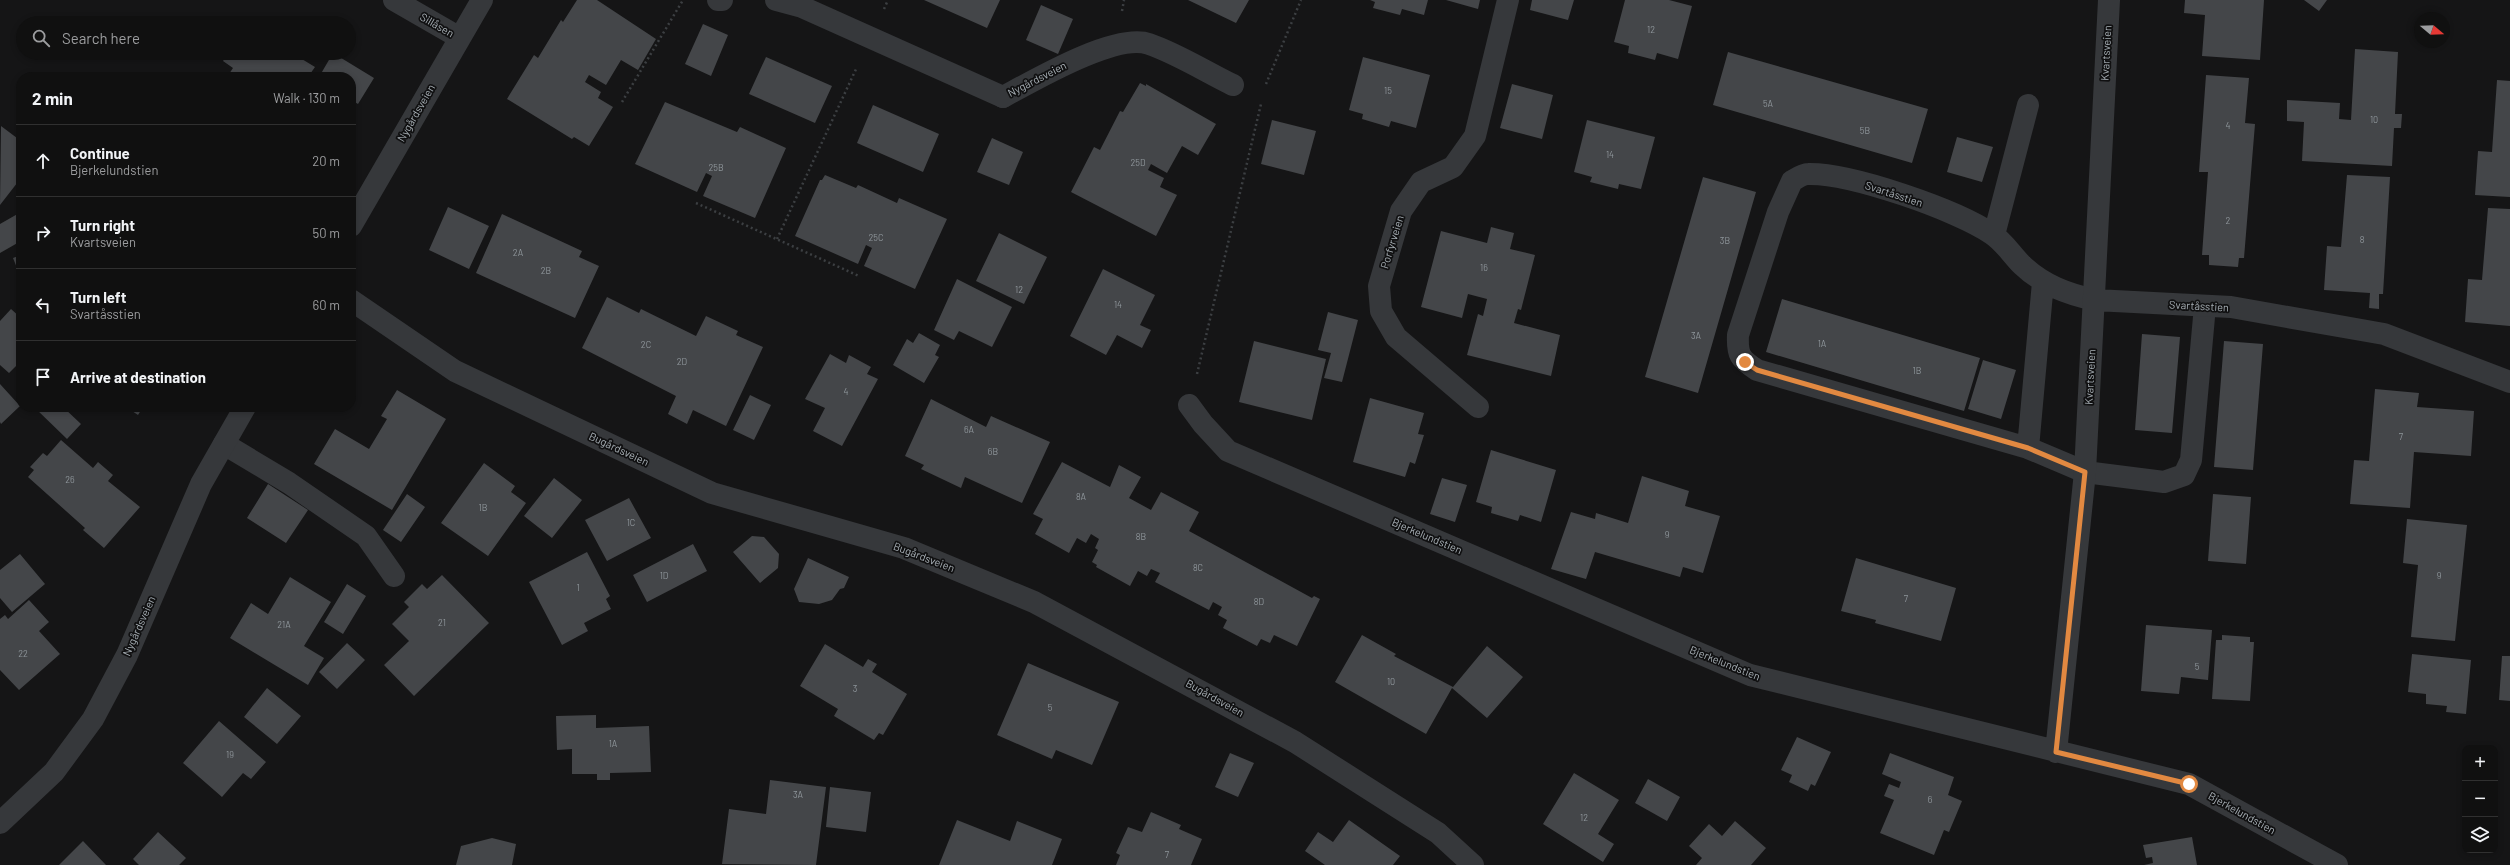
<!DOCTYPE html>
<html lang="en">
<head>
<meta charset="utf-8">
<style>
  :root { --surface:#101010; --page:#191919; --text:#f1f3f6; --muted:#9c9d9f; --line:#303030 }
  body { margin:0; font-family:Barlow,sans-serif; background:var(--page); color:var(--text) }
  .controls { position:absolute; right:12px; bottom:12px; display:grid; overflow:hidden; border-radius:8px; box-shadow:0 2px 6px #0003 }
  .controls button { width:36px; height:36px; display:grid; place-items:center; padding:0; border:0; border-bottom:1px solid var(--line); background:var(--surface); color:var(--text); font:20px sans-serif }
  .compass { position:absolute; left:2414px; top:12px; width:36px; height:36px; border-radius:50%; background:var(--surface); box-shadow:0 2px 6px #0003; rotate:109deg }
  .stop { position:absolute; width:12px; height:12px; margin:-9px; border:3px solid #e28941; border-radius:50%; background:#fff }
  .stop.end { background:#e28941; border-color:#fff; box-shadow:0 1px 4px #0008 }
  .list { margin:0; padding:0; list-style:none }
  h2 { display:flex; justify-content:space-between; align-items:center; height:52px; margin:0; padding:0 16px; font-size:17px }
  h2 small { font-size:13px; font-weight:400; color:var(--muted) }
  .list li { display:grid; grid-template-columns:26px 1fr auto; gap:12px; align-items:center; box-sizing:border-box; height:72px; padding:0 16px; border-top:1px solid var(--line) }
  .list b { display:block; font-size:15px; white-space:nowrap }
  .list p { margin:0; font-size:13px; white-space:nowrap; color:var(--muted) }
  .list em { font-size:13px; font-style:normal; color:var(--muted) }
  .icon { flex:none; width:22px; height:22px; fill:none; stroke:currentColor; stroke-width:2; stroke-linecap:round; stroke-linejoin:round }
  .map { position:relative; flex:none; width:2510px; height:865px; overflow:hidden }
  .search { position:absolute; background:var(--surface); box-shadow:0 2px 6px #0003; left:16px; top:16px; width:340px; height:44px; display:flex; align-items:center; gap:10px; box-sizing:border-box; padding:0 14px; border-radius:22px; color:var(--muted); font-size:15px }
  .panel { position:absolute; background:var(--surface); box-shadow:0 2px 6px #0003; left:16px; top:72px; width:340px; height:340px; border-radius:16px }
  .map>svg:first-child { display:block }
</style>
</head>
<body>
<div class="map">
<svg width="2510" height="865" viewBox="0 0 2510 865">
  <rect width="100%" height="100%" fill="#151516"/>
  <path fill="#444649" d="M577,0H597L656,39L638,70L621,60L606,85L589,75L585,82L601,92L598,98L613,107L589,146L574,137L572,139L507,99L534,55L538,58L561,20L563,22Z
    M924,0H1000L987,28Z
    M1188,0H1249L1236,23Z
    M1370,0H1428L1424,15L1402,9L1400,15L1373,8L1375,2Z
    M1446,0H1480L1478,9Z
    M1532,0H1574L1568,20L1530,10Z
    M1625,0H1669L1692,6L1678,59L1657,53L1655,60L1628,53L1629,46L1614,42Z
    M2185,0H2264L2260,60L2202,56L2205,15L2184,13Z
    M2304,0H2327L2319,11Z
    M1041,5L1073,19L1058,54L1026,40Z
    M703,24L728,35L711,76L685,64Z
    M2355,49L2398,52L2395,114H2402L2401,128H2394L2392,166L2302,161L2304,122L2287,121V100L2340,103L2339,119L2351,120Z
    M1728,52L1928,109L1912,163L1713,105Z
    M228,53H292L315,67L308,77H227L233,68L223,61Z
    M333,53L374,78L358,104L351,100V77H319Z
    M766,57L832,86L815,123L749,94Z
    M1363,57L1430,75L1416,128L1391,121L1389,127L1362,119L1363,114L1349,110Z
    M2206,75L2249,78L2245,123L2255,124L2244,258H2239L2238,267L2209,265V255H2202L2208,172H2199Z
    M2497,80L2510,81V197L2475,195L2478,151L2492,152Z
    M1140,83L1146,86V84L1216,124L1198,155L1182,146L1167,173L1151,164L1148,170L1164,178L1160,187L1177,195L1156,236L1071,192L1094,147L1100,150L1120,111L1123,112Z
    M1512,84L1553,95L1542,139L1500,128Z
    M665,102L737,132L740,127L786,148L755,218L703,196L712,176L706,173L697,192L635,164Z
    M873,105L939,134L923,172L857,143Z
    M1272,120L1316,131L1304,175L1261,164Z
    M1587,120L1655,137L1641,189L1619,184L1618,189L1590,182L1592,177L1574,172Z
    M1,126L21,141V178L0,205Z
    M1957,137L1993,147L1982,182L1947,172Z
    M992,138L1023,152L1009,185L977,172Z
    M825,175L856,188L858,185L897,203L899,198L947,219L915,289L864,266L872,248L866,245L858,264L795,236L820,180H822Z
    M2347,175L2390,177L2383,294H2379V309L2369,308L2370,293L2324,290L2327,246L2341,247Z
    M1703,177L1756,192L1698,393L1645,377Z
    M448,207L489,226L469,269L429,250Z
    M2488,208L2510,209V326L2465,322L2468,279L2482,280Z
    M21,212V241L0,253V224Z
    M502,214L582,251L579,257L599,266L575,318L476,273Z
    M1491,227L1514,233L1510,249L1535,255L1521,310L1518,309L1514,323L1560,335L1551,376L1467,355L1478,314L1483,316L1487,299L1468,294L1462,318L1421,307L1441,231L1487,243Z
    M999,233L1047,257L1024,304L976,281Z
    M21,255V272L19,273L13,258Z
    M1103,269L1155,295L1140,325L1151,330L1142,348L1117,335L1106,355L1070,336Z
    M957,279L1012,307L992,347L959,331L954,340L934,330Z
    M607,297L639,313L641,309L696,336L706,316L738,331L736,335L763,347L726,426L693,410L687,424L668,414L676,396L582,348Z
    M1782,299L1980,358L1964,411L1766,352Z
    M11,309L21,318V361L9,373L0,365V321Z
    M1328,312L1358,320L1342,382L1324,378L1331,353L1318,350Z
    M919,333L940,345L935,355L939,357L924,383L893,365L907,339L913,343Z
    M2142,334L2180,337L2172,433L2135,430Z
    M1254,341L1326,359L1312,420L1239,402Z
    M2224,341L2263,344L2253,470L2214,467Z
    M830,354L846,363L849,355L871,367L867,374L878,379L842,446L813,431L825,408L805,399Z
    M1983,360L2016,370L2001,419L1968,409Z
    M0,384L20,406L1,424L0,422Z
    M2375,389L2419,393L2417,407L2474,411L2471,456L2414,452L2410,508L2350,504L2354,460L2369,461Z
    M397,390L446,419L392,510L314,464L335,429L369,449L387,419L381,416Z
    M750,395L771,405L754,440L733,430Z
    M1370,398L1424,413L1418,434L1424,435L1415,464L1410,462L1405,477L1353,462Z
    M931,399L986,427L991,416L1050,442L1022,503L965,477L961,488L921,469L924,465L905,456Z
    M34,407H63L81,424L67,439Z
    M126,407H143L138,415Z
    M61,440L93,468L98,462L113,475L108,481L140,507L104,548L83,530L85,528L28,477L34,470L30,467L43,453L47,456Z
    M1491,450L1556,470L1541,522L1520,515L1518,521L1491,513L1492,507L1476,502Z
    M1062,462L1110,487L1119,465L1141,477L1129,498L1151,510L1161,492L1199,512L1189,531L1312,598L1314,596L1320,599L1297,646L1274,635L1270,643L1261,639L1257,646L1223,628L1227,620L1218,615L1222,607L1213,602L1209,610L1155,582L1160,573L1151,569L1147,576L1138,571L1130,586L1096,567L1097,565L1092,562L1098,550L1095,548L1099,539L1091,534L1086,543L1077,538L1069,553L1035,534L1043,519L1033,514Z
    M484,463L515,486L511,492L526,503L488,556L441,523Z
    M1642,476L1689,491L1685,506L1720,516L1703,573L1683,567L1680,577L1595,552L1586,579L1551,569L1571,512L1595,519L1596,513L1628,523Z
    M554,478L582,500L552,538L524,516Z
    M1442,478L1467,485L1455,522L1430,514Z
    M268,484L308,510L286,543L247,518Z
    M407,494L425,507L401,542L383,530Z
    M2213,494L2251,497L2246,564L2208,561Z
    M629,498L651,538L607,561L585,520Z
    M2407,519L2467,525L2455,641L2411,637L2418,565L2403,563Z
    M752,536L764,537L779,554L778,568L760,583L733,552Z
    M693,544L707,571L647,602L633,575Z
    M587,552L610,596L606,599L611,609L584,623L588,631L562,645L529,582Z
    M20,554L45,584L12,612L0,598V570Z
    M808,558L849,577L844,588L840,589L832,600L819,604L799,602L794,589Z
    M1856,558L1956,588L1941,641L1875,623L1876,620L1841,611Z
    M442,575L489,623L414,696L384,665L409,641L392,624L409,607L404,602L422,584L427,589Z
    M290,577L331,602L304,646L324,658L308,685L230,638L251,603L268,614Z
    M347,584L366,596L343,634L324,622Z
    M29,600L49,622L39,631L60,654L19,690L0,670V619L5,615L8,619Z
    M2146,625L2212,630L2208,680L2181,677L2179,694L2141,691Z
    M1362,635L1396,654L1394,656L1453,687L1487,646L1523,677L1487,718L1452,688L1426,734L1335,682Z
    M2222,635L2250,637V642H2254L2250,701L2212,699L2216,640H2222Z
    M347,643L365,660L337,689L319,672Z
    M825,644L863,667L868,659L877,664L872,672L907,694L883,735L879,733L874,740L834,716L838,709L800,686Z
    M2412,654L2471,660L2466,714L2446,712L2447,706L2426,704V694L2408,692Z
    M2502,656H2510V701L2499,700Z
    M1028,663L1119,702L1092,765L1056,750L1052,759L997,735Z
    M267,688L301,716L277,744L244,717Z
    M596,715V728L649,726L651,772L610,773V780H597V774H572V749L557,750L556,716Z
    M219,721L266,762L251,779L243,773L222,797L183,763Z
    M1797,737L1831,752L1815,786L1811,784L1808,791L1789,782L1792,775L1781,770Z
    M1230,753L1254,763L1238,797L1215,787Z
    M1890,753L1954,777L1948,795L1962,801L1949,832L1944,830L1934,855L1880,833L1894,800L1884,796L1889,784L1899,788L1901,782L1882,774Z
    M1574,773L1619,800L1598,834L1614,844L1603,862L1543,824Z
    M1648,779L1680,797L1667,821L1635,803Z
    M770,780L826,787L816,865L722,864L729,809L766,814Z
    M830,787L871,792L866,832L826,827Z
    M1151,812L1181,825L1179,829L1202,839L1191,865H1116L1120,855L1116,853L1128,827L1142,832Z
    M957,820L1010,841L1017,821L1062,839L1052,865H939Z
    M1349,820L1400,856L1393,865H1325L1305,851L1318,832L1333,842Z
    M1735,821L1766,848L1751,865H1696L1702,858L1689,846L1709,824L1722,836Z
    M158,832L186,858L179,865H139L133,859Z
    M2192,837L2197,865H2144L2153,863L2152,857L2146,858L2143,845Z
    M492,838L516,844L512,865H456L461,846Z
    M83,841L106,865H59Z"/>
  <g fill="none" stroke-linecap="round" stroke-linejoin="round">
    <path stroke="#3c3f42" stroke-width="2.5" stroke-dasharray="2 3" stroke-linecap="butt" d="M884,9L888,0
      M1122,11L1124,0
      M1266,84L1301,0
      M622,102L683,0
      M696,203L859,276
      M777,239L857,67
      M1197,374L1261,104"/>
    <path stroke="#36383b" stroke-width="22" d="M1003,97C1033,81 1116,32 1149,44C1178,54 1206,72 1233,85
      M1994,235L2028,105
      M2095,300C2067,294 2043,285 2022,265C2012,255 2004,242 1992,234C1957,210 1851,173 1808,174C1803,174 1797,178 1792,181L1778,212L1738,335C1737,355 1740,359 1757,370L2028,448L2085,472L2164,482L2184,475L2191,460L2205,306
      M224,444L289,483L366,536L394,576
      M2028,448L2043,282"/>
    <path stroke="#36383b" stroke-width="22" d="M394,0L460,38
      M718,0H722
      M776,0L802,7L1003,97
      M351,226L482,0
      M351,300L455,371L712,493L904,548L1034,602L1295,742L1438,833L1473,865
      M2095,300L2231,307L2384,334L2510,382
      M1189,405L1203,424L1228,451L1750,675L2189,784L2337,865
      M1478,407L1396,337L1381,311L1379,286L1401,211L1421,182L1453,167L1475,136L1508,0
      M2056,752L2085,472L2109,0
      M0,823L54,772L93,719L127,655L201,484L245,407"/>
  </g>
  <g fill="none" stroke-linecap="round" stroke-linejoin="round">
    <path stroke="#e28941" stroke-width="5" d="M1745,362L1757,370L2028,448L2085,472L2056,752L2189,784"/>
  </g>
  <g text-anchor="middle" stroke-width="3.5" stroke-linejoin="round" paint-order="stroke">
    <g font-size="9" fill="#8e959a">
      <text x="1651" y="33">12</text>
      <text x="1388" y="94">15</text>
      <text x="1768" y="107">5A</text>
      <text x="2374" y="123">10</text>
      <text x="2228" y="129">4</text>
      <text x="1865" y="134">5B</text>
      <text x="1610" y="158">14</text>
      <text x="1138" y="166">25D</text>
      <text x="716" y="171">25B</text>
      <text x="2228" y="224">2</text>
      <text x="876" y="241">25C</text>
      <text x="2362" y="243">8</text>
      <text x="1725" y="244">3B</text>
      <text x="518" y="256">2A</text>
      <text x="1484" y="271">16</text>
      <text x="546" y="274">2B</text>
      <text x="1019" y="293">12</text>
      <text x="1118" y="308">14</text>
      <text x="1696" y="339">3A</text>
      <text x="1822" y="347">1A</text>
      <text x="646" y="348">2C</text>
      <text x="682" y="365">2D</text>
      <text x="1917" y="374">1B</text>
      <text x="846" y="395">4</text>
      <text x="969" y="433">6A</text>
      <text x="2401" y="440">7</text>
      <text x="993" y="455">6B</text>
      <text x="70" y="483">26</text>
      <text x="1081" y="500">8A</text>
      <text x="483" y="511">1B</text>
      <text x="631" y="526">1C</text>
      <text x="1667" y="538">9</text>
      <text x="1141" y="540">8B</text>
      <text x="1198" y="571">8C</text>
      <text x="664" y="579">1D</text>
      <text x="2439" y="579">9</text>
      <text x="578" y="591">1</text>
      <text x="1906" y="602">7</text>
      <text x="1259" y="605">8D</text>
      <text x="442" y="626">21</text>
      <text x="284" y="628">21A</text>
      <text x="23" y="657">22</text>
      <text x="2197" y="670">5</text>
      <text x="1391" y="685">10</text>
      <text x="855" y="692">3</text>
      <text x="1050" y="711">5</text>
      <text x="613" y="747">1A</text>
      <text x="230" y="758">19</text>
      <text x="798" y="798">3A</text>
      <text x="1930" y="803">6</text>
      <text x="1584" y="821">12</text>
      <text x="1167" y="858">7</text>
    </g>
    <g font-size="11" fill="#a7afb5" stroke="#101011">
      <text transform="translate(437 25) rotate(30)" y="4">Sillåsen</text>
      <text transform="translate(2106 53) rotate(-87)" y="4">Kvartsveien</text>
      <text transform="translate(1037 79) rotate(-27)" y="4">Nygårdsveien</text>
      <text transform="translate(416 113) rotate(-60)" y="4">Nygårdsveien</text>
      <text transform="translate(1894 194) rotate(18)" y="4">Svartåsstien</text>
      <text transform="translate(1392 242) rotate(-73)" y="4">Porfyrveien</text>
      <text transform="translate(2199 306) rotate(3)" y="4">Svartåsstien</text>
      <text transform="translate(2090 377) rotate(-87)" y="4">Kvartsveien</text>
      <text transform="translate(619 449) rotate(25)" y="4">Bugårdsveien</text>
      <text transform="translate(1427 536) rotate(23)" y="4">Bjerkelundstien</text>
      <text transform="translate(924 557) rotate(21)" y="4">Bugårdsveien</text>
      <text transform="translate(139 626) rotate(-66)" y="4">Nygårdsveien</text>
      <text transform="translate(1725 663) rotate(22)" y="4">Bjerkelundstien</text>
      <text transform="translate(1215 698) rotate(29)" y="4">Bugårdsveien</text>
      <text transform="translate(2242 813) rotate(29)" y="4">Bjerkelundstien</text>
    </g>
  </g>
</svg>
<div class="controls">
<button>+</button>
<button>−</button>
<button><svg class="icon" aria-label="layers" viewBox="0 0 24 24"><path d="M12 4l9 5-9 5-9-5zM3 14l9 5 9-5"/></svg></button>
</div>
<svg class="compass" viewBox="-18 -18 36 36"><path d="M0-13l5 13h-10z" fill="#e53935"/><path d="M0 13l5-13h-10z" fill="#9c9d9f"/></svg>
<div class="stop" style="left:2189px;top:784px"></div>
<div class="stop end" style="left:1745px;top:362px"></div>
<div class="search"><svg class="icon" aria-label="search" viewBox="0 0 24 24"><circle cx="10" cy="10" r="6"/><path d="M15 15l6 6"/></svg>Search here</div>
<section class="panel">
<h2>2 min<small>Walk · 130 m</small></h2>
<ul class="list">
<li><svg class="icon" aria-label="ahead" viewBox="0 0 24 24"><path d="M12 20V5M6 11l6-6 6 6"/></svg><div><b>Continue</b><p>Bjerkelundstien</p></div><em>20 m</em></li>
<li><svg class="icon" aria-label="right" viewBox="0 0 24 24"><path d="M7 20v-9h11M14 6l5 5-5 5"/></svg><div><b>Turn right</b><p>Kvartsveien</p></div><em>50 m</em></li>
<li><svg class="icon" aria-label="left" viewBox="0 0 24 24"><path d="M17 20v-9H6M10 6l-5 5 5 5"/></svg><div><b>Turn left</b><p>Svartåsstien</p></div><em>60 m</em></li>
<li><svg class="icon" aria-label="arrive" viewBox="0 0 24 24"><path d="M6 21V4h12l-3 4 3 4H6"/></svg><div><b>Arrive at destination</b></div></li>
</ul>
</section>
</div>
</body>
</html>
